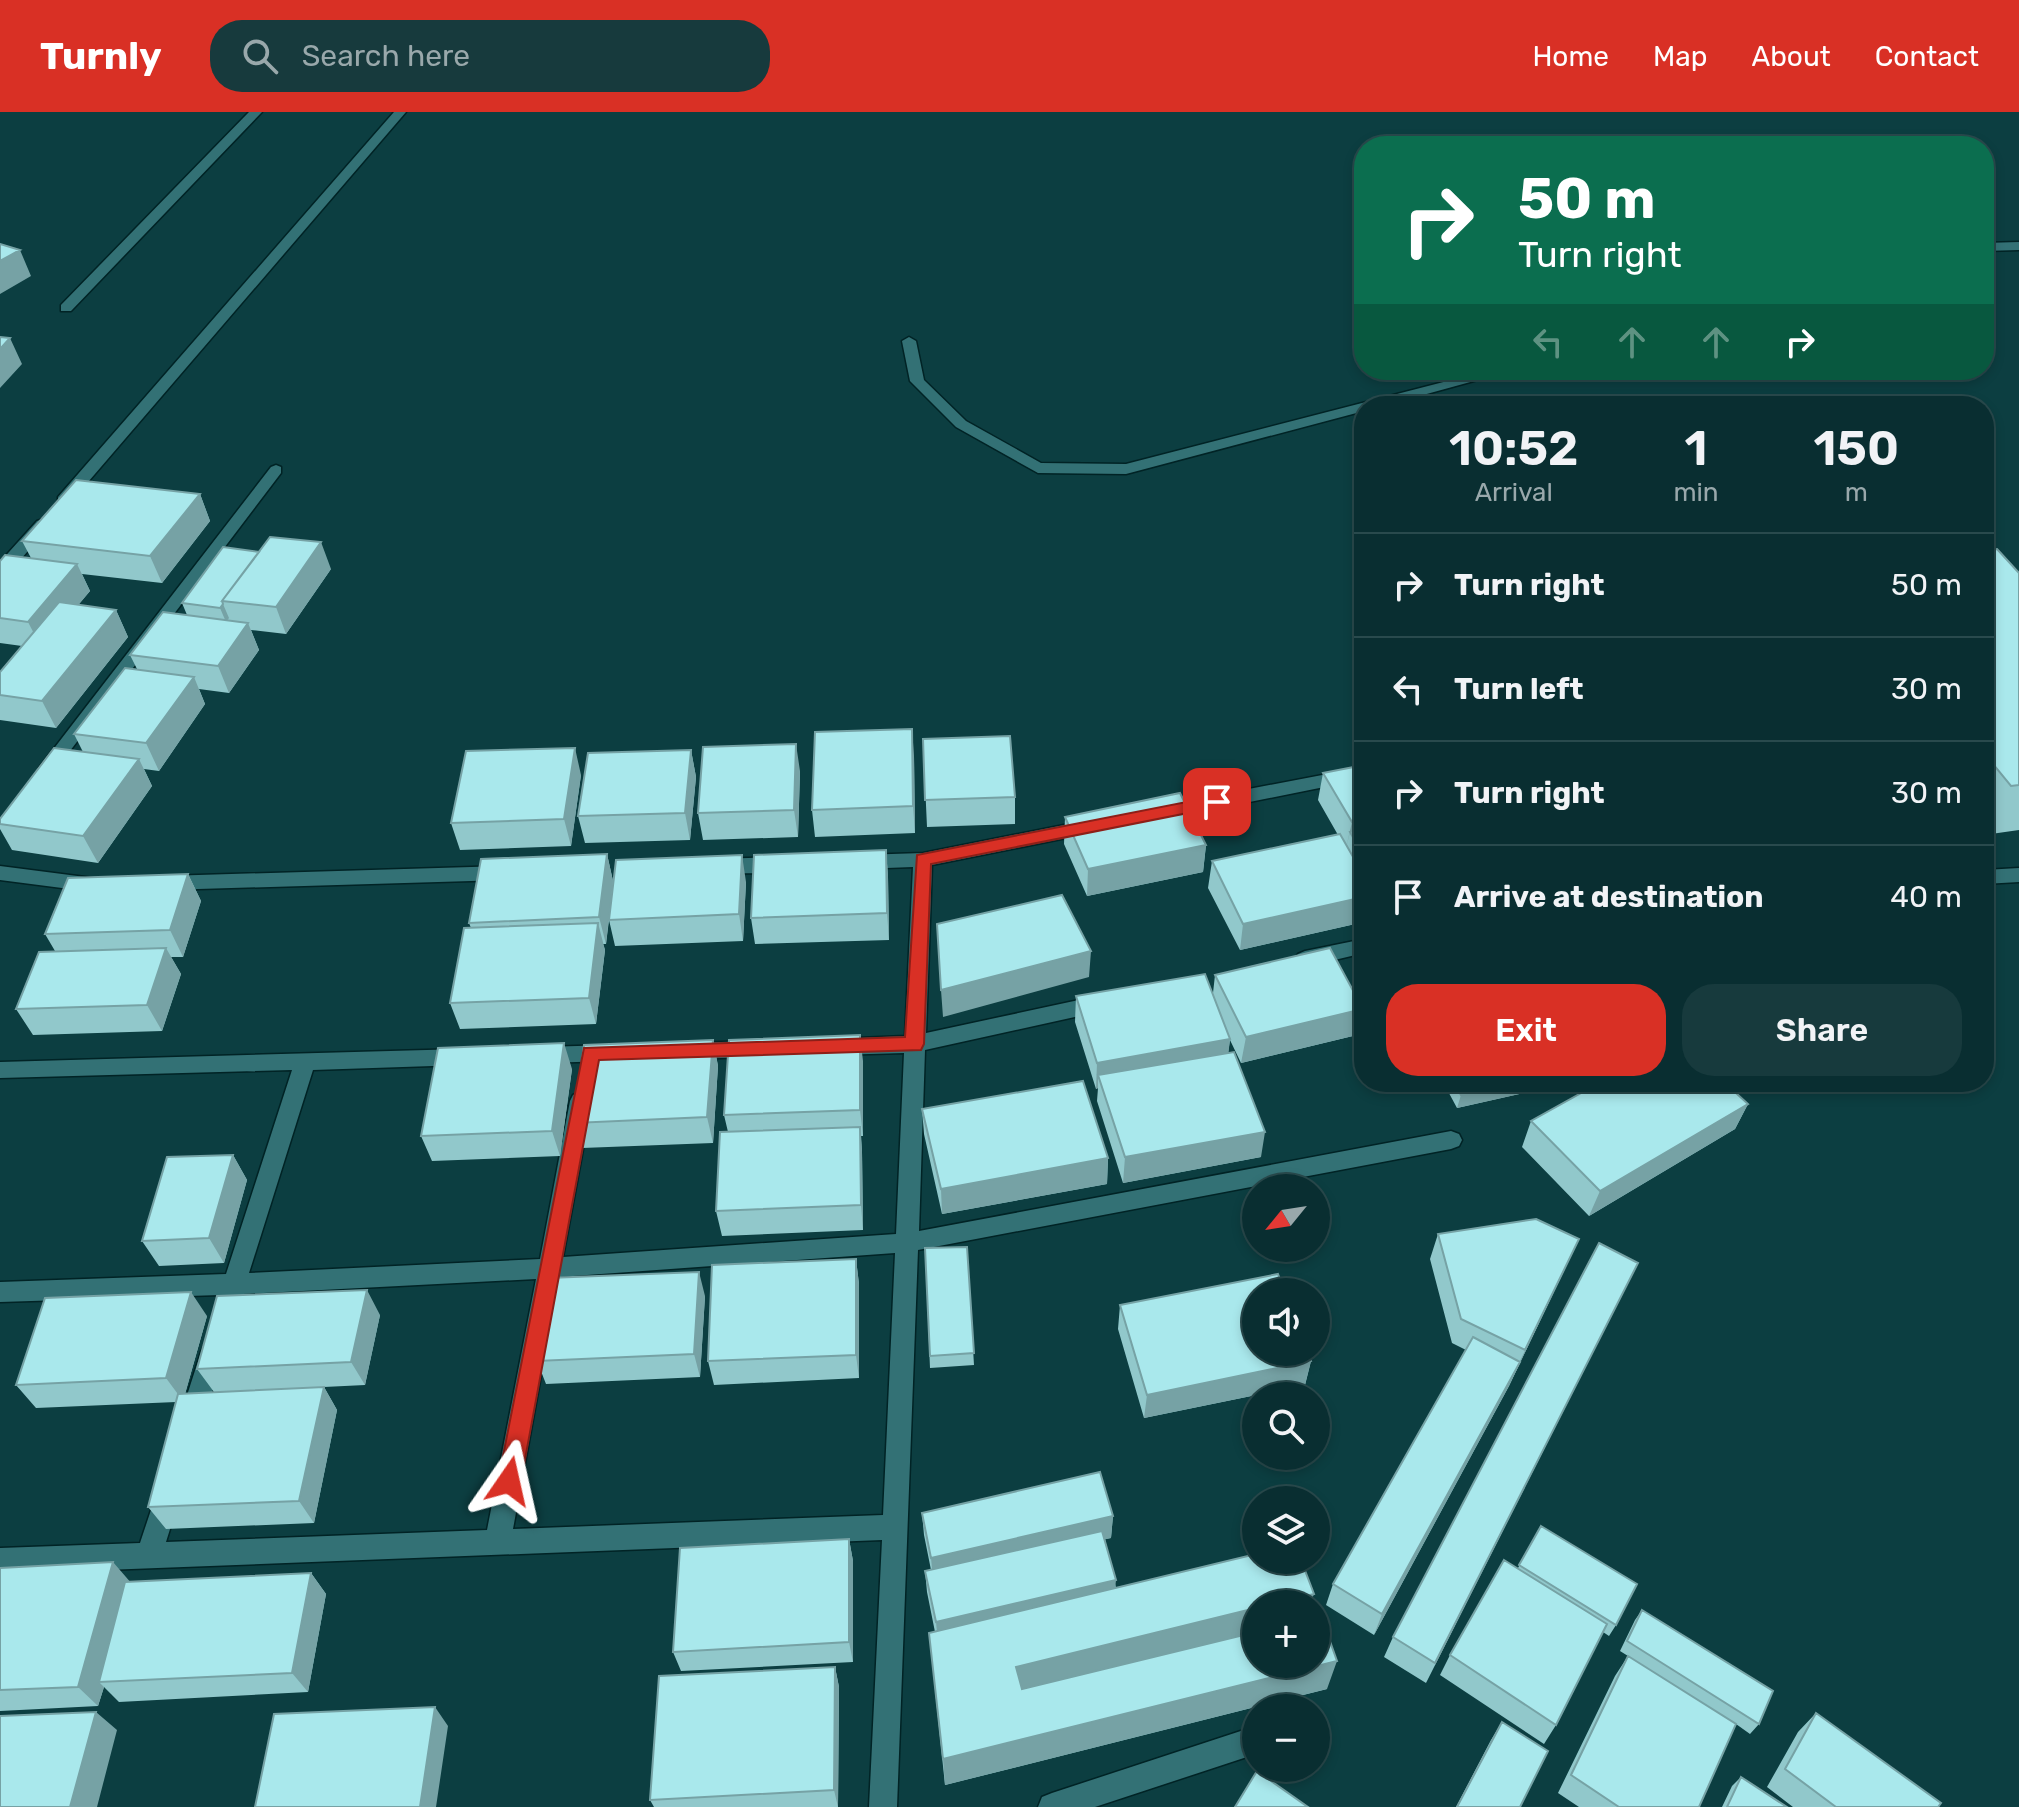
<!DOCTYPE html>
<html lang="en">
<head>
<meta charset="utf-8">
<style>
	:root { --surface:#092e31; --page:#173a3d; --text:#f1f3f6; --muted:#99a8ab; --line:#294a4d; --accent:#d93025 }
	body { margin:0; font-family:Rubik,sans-serif; background:var(--page); color:var(--text); height:100vh; display:flex; flex-direction:column; font-size:30px; white-space:nowrap }
	* { box-sizing:border-box; margin:0 }
	p { font-size:26px; color:var(--muted) }
	.icon { flex:none; width:44px; height:44px; fill:none; stroke:currentColor; stroke-width:2; stroke-linecap:round; stroke-linejoin:round }
	.map { position:relative; flex:1; overflow:hidden }
	.side { position:absolute; left:1354px; top:284px; width:640px; height:696px; display:flex; flex-direction:column; background:var(--surface); border-radius:32px; box-shadow:0 4px 12px #0003,0 0 0 2px var(--line) }
	.side>* { flex:none }
	.guide { position:absolute; left:1354px; top:24px; width:640px; height:244px; border-radius:32px; box-shadow:0 4px 12px #0003,0 0 0 2px var(--line); background:#0b6e4f; color:#fff; overflow:hidden }
	.needle { width:52px; rotate:240deg }
	.controls { position:absolute; left:1242px; top:1062px; display:grid; gap:16px }
	.controls a { display:grid; place-items:center; width:88px; height:88px; border-radius:50%; background:var(--surface); box-shadow:0 4px 12px #0003,0 0 0 2px var(--line); font-size:40px }
	.pin { position:absolute; display:grid; place-items:center; width:68px; height:68px; color:#fff; margin:-34px; border-radius:16px; box-shadow:0 4px 12px #0006 }
	.me { position:absolute; width:88px; margin:-44px; rotate:11deg; stroke-linejoin:round; filter:drop-shadow(0 0 6px #0008) }
	.turn { display:flex; align-items:center; gap:28px; height:168px; padding:0 32px; font-size:36px }
	.turn .icon { width:104px; height:104px; stroke-width:2.5 }
	.turn b { display:block; font-size:56px; line-height:68px }
	.lanes { display:flex; align-items:center; height:76px; padding:0 32px; background:#0003; justify-content:center; gap:40px; direction:ltr }
	.lanes .off { opacity:.35 }
	.eta { display:flex; justify-content:space-evenly; align-items:center; height:136px; text-align:center }
	.eta b { font-size:48px; font-weight:600; line-height:56px }
	.primary-button { display:flex; gap:16px; margin-top:auto; padding:16px 32px }
	.primary-button a { flex:1; height:92px; border-radius:32px; background:var(--accent); color:#fff; font-size:32px; font-weight:600; line-height:92px; text-align:center }
	.primary-button a+a { background:var(--page); color:var(--text) }
	ul { padding:0; list-style:none }
	li { display:flex; align-items:center; gap:24px; height:104px; padding:0 32px; border-top:2px solid var(--line) }
	li div { flex:1 }
	li b { display:block; font-size:30px }
	li em { font-style:normal }
	header { display:flex; align-items:center; gap:48px; box-sizing:border-box; height:112px; padding:0 40px; background:var(--accent); color:#fff }
	header strong { font-size:38px }
	nav { display:flex; gap:44px; margin-inline-start:auto; font-size:28px }
	.search { width:560px; height:72px; background:var(--page); display:flex; align-items:center; gap:20px; box-sizing:border-box; padding:0 28px; border-radius:32px; color:var(--muted); font-size:30px }
	.map>svg:first-child { display:block }
</style>
</head>
<body>
<header>
<strong>Turnly</strong>
<div class="search"><svg class="icon" aria-label="search" viewBox="0 0 24 24"><circle cx="10" cy="10" r="6"/><path d="M15 15l6 6"/></svg>Search here</div>
<nav><a>Home</a><a>Map</a><a>About</a><a>Contact</a></nav>
</header>
<div class="map">
<svg width="2019" height="1695" viewBox="0 0 2019 1695">
	<rect width="100%" height="100%" fill="#0c3e41"/>
	<g fill="none" stroke-linecap="round" stroke-linejoin="round">
		<defs>
			<path id="minor" d="M249,0H262L71,199H61V193Z
				M394,0H406L70,391H58V385Z
				M2019,130V138L1984,139V131Z
				M909,225L916,229L924,268L966,309L1041,351L1126,352L1490,258H1514L1383,294H1364V299L1126,362L1038,361L956,315L910,269L902,229Z
				M276,353L281,355V361L54,660H42L39,656L42,652L271,355Z
				M43,407L49,409V415L6,464L0,465V450L37,409Z
				M1364,655V667L1160,708L1151,701L1160,694Z
				M1089,708L1096,710L1098,715L1096,720L932,753L926,921L1102,883L1109,885L1112,891L1109,897L1102,899L925,938L919,1119L1451,1019L1459,1022L1462,1028L1459,1034L1451,1037L918,1138L897,1695H869L882,1428L0,1462V1436L140,1431L158,1377L167,1373L176,1377L180,1385L166,1430L487,1418L536,1167L243,1182L239,1190L231,1193L223,1190L220,1183L0,1190V1170L226,1162L292,958L0,966V950L463,937L470,939L473,945L470,951L463,953L313,958L249,1161L540,1147L570,989L573,983L581,980L589,983L592,989L563,1145L896,1122L904,941L835,943L828,941L825,935L828,929L835,927L905,924L913,755L860,757L850,750L860,743L923,741ZM895,1141L883,1403L513,1417L559,1165Z
				M780,745L790,752C781,763 715,765 706,754L716,747Z
				M0,754L93,766L103,773L93,780L0,768Z
				M505,754L515,761L505,768L165,778L155,771L165,764Z
				M2019,756V770L1984,772V758Z
				M1364,827V841L1305,855L1298,852L1295,847L1298,842L1305,839Z
				M755,929L762,931L765,937L762,943L755,945L687,947L680,945L677,939L680,933L687,931Z
				M611,933L618,935L621,941L618,947L611,949L543,951L536,949L533,943L536,937L543,935Z
				M213,1229L221,1232L225,1240L204,1305L201,1313L192,1316L183,1313L180,1305L201,1240L205,1232Z
				M1256,1614V1642L1095,1695H1038L1042,1685L1052,1681Z"/>
		</defs>
		<!-- minor casing -->
		<use href="#minor" stroke="#012325" stroke-width="3"/>
		<!-- minor -->
		<use href="#minor" fill="#337175" fill-rule="evenodd"/>
	</g>
	<!-- wall -->
	<path fill="#91c8cb" d="M200,382L210,409L162,471L82,462L90,479L78,493L116,498L128,525L56,616L0,608V560L22,534L0,531V449L31,446L22,429Z
		M1984,439L2019,461V718L1984,723Z
		M331,457L286,522L251,518L259,538L229,581L199,577L205,592L159,659L144,657L152,674L98,751L12,738L0,717V707L83,640L74,622L137,557L130,543L187,503L182,491Z
		M923,627L1015,685V712L927,715Z
		M691,638L696,665L690,728L585,731L578,704Z
		M914,644L915,721L815,725L812,698Z
		M1364,653V810L1240,838L1208,776L1212,749L1338,723L1318,688L1323,661Z
		M800,659L798,725L703,728L698,701Z
		M581,663L571,734L460,738L451,711Z
		M1065,705L1206,733L1203,760L1087,784L1064,732Z
		M886,738L888,765L889,828L755,832L751,806Z
		M607,742L613,769L746,770L743,829L615,834L609,808L606,832H603L605,838L596,912L460,917L450,891L471,816L469,811Z
		M188,762L201,789L183,845H171L181,862L162,919L33,923L16,897L55,839L45,822Z
		M1215,863L1363,897L1357,923L1241,951L1230,928L1228,941L1261,1045L1123,1071L1097,989L1098,976L1096,977L1075,910L1076,884L1213,881Z
		M713,928L718,954L713,1031L582,1036L574,1011Z
		M863,949V1024H861L862,1040L863,1118L722,1124L716,1099L728,1020L724,1003Z
		M572,957L560,1044L432,1049L421,1024Z
		M1443,970H1544L1542,977L1457,996Z
		M1748,992L1735,1017L1589,1104L1522,1035L1531,1009Z
		M922,997L1108,1046L1107,1072L942,1102L924,1022Z
		M233,1043L247,1068L224,1151L159,1154L142,1129Z
		M1438,1122L1579,1127L1509,1274L1374,1523L1326,1493L1333,1472L1466,1238L1452,1231L1430,1147Z
		M967,1135L974,1253L930,1256L925,1136Z
		M856,1147L859,1172V1266L714,1273L708,1249Z
		M1638,1151L1426,1571L1384,1545L1393,1525Z
		M705,1184L700,1265L546,1272L537,1249Z
		M1120,1193L1311,1249L1305,1273L1144,1306L1118,1217Z
		M380,1203L365,1273L324,1275L337,1298L314,1411L166,1417L148,1395L176,1290L36,1296L16,1273L207,1204L185,1282L214,1280L197,1257Z
		M922,1401L1113,1404L1111,1426L1105,1427L1116,1476L1256,1492L1327,1577L945,1673L929,1521L935,1520L927,1480L925,1459L931,1458L924,1423Z
		M1541,1414L1616,1513L1609,1524L1603,1520L1556,1613L1544,1632L1440,1563L1450,1543L1518,1456Z
		M849,1427L853,1449V1550L681,1559L673,1540Z
		M0,1456L130,1470L311,1461L326,1482L308,1580L119,1590L104,1575L98,1594L0,1599Z
		M1642,1498L1759,1612L1750,1622L1736,1612L1699,1695H1579L1558,1681L1615,1564L1628,1544L1620,1539L1635,1508Z
		M835,1555L839,1575L838,1695H654L650,1688Z
		M1816,1601L1938,1695H1793L1767,1675L1798,1620Z
		M1502,1610L1520,1695H1456L1491,1628Z
		M1741,1665L1787,1695H1722L1732,1674Z"/>
	<!-- shaded-wall -->
	<path fill="#76a2a5" d="M20,138L31,164L0,182V149Z
		M10,226L22,252L0,276V237Z
		M200,382L210,409L162,471L150,444Z
		M321,430L331,457L286,522L276,495Z
		M77,452L90,479L42,537L28,510Z
		M223,492L229,506L226,510L220,496Z
		M116,498L128,525L56,616L42,589Z
		M248,511L259,538L229,581L218,554Z
		M194,565L205,592L159,659L146,631Z
		M912,617L914,644L915,721L913,694Z
		M796,632L800,659L798,725L794,698Z
		M575,636L581,663L571,734L564,707Z
		M691,638L696,665L690,728L685,701Z
		M139,647L152,674L98,751L83,724Z
		M1364,707V733L1350,720L1346,736L1352,710Z
		M1206,733L1203,760L1087,784L1088,757Z
		M886,738L888,765L889,828L887,801Z
		M607,742L613,769L606,832L599,805Z
		M742,743L746,770L743,829L739,802Z
		M188,762L201,789L183,845L170,818Z
		M1364,785V810L1240,838L1243,812Z
		M598,811L605,838L596,912L589,886Z
		M166,836L181,862L162,919L147,893Z
		M1091,839L1089,865L943,905L941,878Z
		M1363,897L1357,923L1241,951L1246,925Z
		M860,923L863,949V1024L860,998Z
		M1230,927L1227,954L1098,963V976L1096,977L1097,951Z
		M713,928L718,954L713,1031L707,1005Z
		M564,931L572,957L560,1044L552,1019Z
		M1518,970H1544L1542,977L1457,996L1461,983Z
		M1748,992L1735,1017L1589,1104L1600,1079Z
		M860,1015L862,1040L863,1118L861,1093Z
		M1265,1020L1261,1045L1123,1071L1125,1045Z
		M233,1043L247,1068L224,1151L209,1126Z
		M1108,1046L1107,1072L942,1102L941,1077Z
		M1579,1127L1509,1274L1374,1523L1382,1502L1519,1251Z
		M856,1147L859,1172V1266L856,1243Z
		M699,1160L705,1184L700,1265L694,1242Z
		M367,1178L380,1203L365,1273L351,1250Z
		M191,1180L207,1204L183,1289L166,1266Z
		M1311,1249L1305,1273L1144,1306L1147,1283Z
		M324,1275L337,1298L314,1411L299,1389Z
		M1113,1404L1111,1426L933,1467L931,1446Z
		M849,1427L853,1449V1550L849,1530Z
		M113,1450L132,1472L99,1570L104,1575L98,1594L78,1575Z
		M311,1461L326,1482L308,1580L292,1561Z
		M1116,1468L1114,1488L938,1530L936,1510Z
		M1314,1482L1310,1492H1274Z
		M1256,1496V1524L1015,1583L1016,1555Z
		M1337,1549L1327,1577L945,1673L943,1647Z
		M835,1555L839,1575L838,1695L834,1678Z
		M435,1595L448,1614L436,1695H420Z
		M96,1600L117,1618L97,1695H70Z"/>
	<!-- building -->
	<path fill="#a9e8ec" stroke="#76a2a5" stroke-width="2" d="M0,132L20,138L0,149Z
		M0,225L10,226L0,237Z
		M76,368L200,382L150,444L22,429Z
		M270,425L321,430L276,495L222,489Z
		M223,435L259,440L222,489L223,492L220,496L182,491Z
		M1997,437L2019,461V673L2011,674L1984,641V439Z
		M5,443L77,452L28,510L0,506V449Z
		M59,490L116,498L42,589L0,583V560Z
		M163,500L248,511L218,554L130,543Z
		M125,556L194,565L146,631L74,622Z
		M912,617L913,694L812,698L815,620Z
		M1010,624L1015,685L925,688L923,627Z
		M796,632L794,698L698,701L703,635Z
		M54,636L139,647L83,724L0,712V707Z
		M575,636L564,707L451,711L466,639Z
		M691,638L685,701L578,704L588,641Z
		M1364,653V707L1352,710L1323,661Z
		M1180,681L1206,733L1088,757L1065,705Z
		M1364,717V745L1350,720Z
		M1340,722L1364,764V785L1243,812L1212,749Z
		M886,738L887,801L751,806L754,743Z
		M607,742L599,805L469,811L481,747Z
		M742,743L739,802L609,808L616,748Z
		M188,762L170,818L45,822L68,766Z
		M1062,783L1091,839L941,878L937,812Z
		M598,811L589,886L450,891L464,816Z
		M166,836L147,893L16,897L39,840Z
		M1330,836L1363,897L1246,925L1215,863Z
		M1205,862L1230,927L1097,951L1076,884Z
		M860,923V998L724,1003L729,928Z
		M713,928L707,1005L574,1011L584,933Z
		M564,931L552,1019L421,1024L438,936Z
		M1234,940L1265,1020L1125,1045L1098,963Z
		M1083,969L1108,1046L941,1077L922,997Z
		M1454,970H1518L1461,983Z
		M1601,970H1724L1748,992L1600,1079L1531,1009Z
		M860,1015L861,1093L716,1099L720,1020Z
		M233,1043L209,1126L142,1129L167,1045Z
		M1536,1107L1579,1127L1525,1238L1461,1207L1438,1122Z
		M1599,1131L1638,1151L1435,1551L1393,1525Z
		M967,1135L974,1241L930,1244L925,1136Z
		M856,1147V1243L708,1249L712,1153Z
		M699,1160L694,1242L537,1249L548,1166Z
		M1278,1162L1285,1180H1256V1240H1308L1311,1249L1147,1283L1120,1193Z
		M367,1178L351,1250L197,1257L217,1184Z
		M191,1180L166,1266L16,1273L45,1186Z
		M1473,1225L1520,1250L1382,1502L1333,1472Z
		M324,1275L299,1389L148,1395L178,1282Z
		M1100,1360L1113,1404L931,1446L922,1401Z
		M1541,1414L1637,1472L1616,1513L1519,1453Z
		M1102,1419L1116,1468L936,1510L925,1459Z
		M849,1427V1530L673,1540L680,1436Z
		M1256,1442V1448H1301L1314,1482L1274,1492H1256V1496L1016,1555L1022,1577L1256,1520V1552H1316V1505L1321,1504L1337,1549L943,1647L929,1521Z
		M1504,1448L1607,1512L1556,1613L1450,1543Z
		M113,1450L78,1575L0,1578V1456Z
		M311,1461L292,1561L99,1570L125,1470Z
		M1642,1498L1773,1579L1759,1612L1627,1529Z
		M1628,1544L1736,1612L1699,1695H1619L1571,1663Z
		M835,1555L834,1678L650,1688L659,1564Z
		M435,1595L420,1695H255L274,1602Z
		M96,1600L70,1695H0V1604Z
		M1816,1601L1941,1691L1938,1695H1836L1785,1657Z
		M1502,1610L1548,1639L1520,1695H1457Z
		M1257,1659L1308,1695H1235Z
		M1741,1665L1787,1695H1727Z"/>
	<!-- route -->
	<path fill="#d93025" stroke="#8d1f18" stroke-width="2" d="M1217,684L1225,690L1223,694L931,752L924,932L921,938L599,948L521,1369L517,1376L509,1379L501,1376L498,1369L584,936L905,925L917,743Z"/>
</svg>
<div class="controls">
<a><svg class="needle" viewBox="-14 -14 28 28"><path d="M0-13l5 13h-10z" fill="#e53935"/><path d="M0 13l5-13h-10z" fill="#99a8ab"/></svg></a>
<a><svg class="icon" aria-label="sound" viewBox="0 0 24 24"><path d="M4 9h4l5-4v14l-5-4H4zM17 9q2 3 0 6"/></svg></a>
<a><svg class="icon" aria-label="search" viewBox="0 0 24 24"><circle cx="10" cy="10" r="6"/><path d="M15 15l6 6"/></svg></a>
<a><svg class="icon" aria-label="layers" viewBox="0 0 24 24"><path d="M12 4l9 5-9 5-9-5zM3 14l9 5 9-5"/></svg></a>
<a>+</a>
<a>−</a>
</div>
<div class="pin" style="left:1217px;top:690px;background:#d93025"><svg class="icon" aria-label="arrive" viewBox="0 0 24 24"><path d="M6 21V4h12l-3 4 3 4H6"/></svg></div>
<svg class="me" style="left:509px;top:1369px" viewBox="-20 -20 40 40"><path d="M0-17L14 15 0 8-14 15z" fill="#d93025" stroke="#fff" stroke-width="4"/></svg>
<div class="guide">
<div class="turn"><svg class="icon" aria-label="right" viewBox="0 0 24 24"><path d="M7 20v-9h11M14 6l5 5-5 5"/></svg><div><b>50 m</b>Turn right</div></div>
<div class="lanes"><svg class="icon off" aria-label="left" viewBox="0 0 24 24"><path d="M17 20v-9H6M10 6l-5 5 5 5"/></svg><svg class="icon off" aria-label="ahead" viewBox="0 0 24 24"><path d="M12 20V5M6 11l6-6 6 6"/></svg><svg class="icon off" aria-label="ahead" viewBox="0 0 24 24"><path d="M12 20V5M6 11l6-6 6 6"/></svg><svg class="icon" aria-label="right" viewBox="0 0 24 24"><path d="M7 20v-9h11M14 6l5 5-5 5"/></svg></div>
</div>
<section class="side">
<div class="eta">
<div><b>10:52</b><p>Arrival</p></div>
<div><b>1</b><p>min</p></div>
<div><b>150</b><p>m</p></div>
</div>
<ul>
<li><svg class="icon" aria-label="right" viewBox="0 0 24 24"><path d="M7 20v-9h11M14 6l5 5-5 5"/></svg><div><b>Turn right</b></div><em>50 m</em></li>
<li><svg class="icon" aria-label="left" viewBox="0 0 24 24"><path d="M17 20v-9H6M10 6l-5 5 5 5"/></svg><div><b>Turn left</b></div><em>30 m</em></li>
<li><svg class="icon" aria-label="right" viewBox="0 0 24 24"><path d="M7 20v-9h11M14 6l5 5-5 5"/></svg><div><b>Turn right</b></div><em>30 m</em></li>
<li><svg class="icon" aria-label="arrive" viewBox="0 0 24 24"><path d="M6 21V4h12l-3 4 3 4H6"/></svg><div><b>Arrive at destination</b></div><em>40 m</em></li>
</ul>
<div class="primary-button"><a>Exit</a><a>Share</a></div>
</section>
</div>
</body>
</html>
